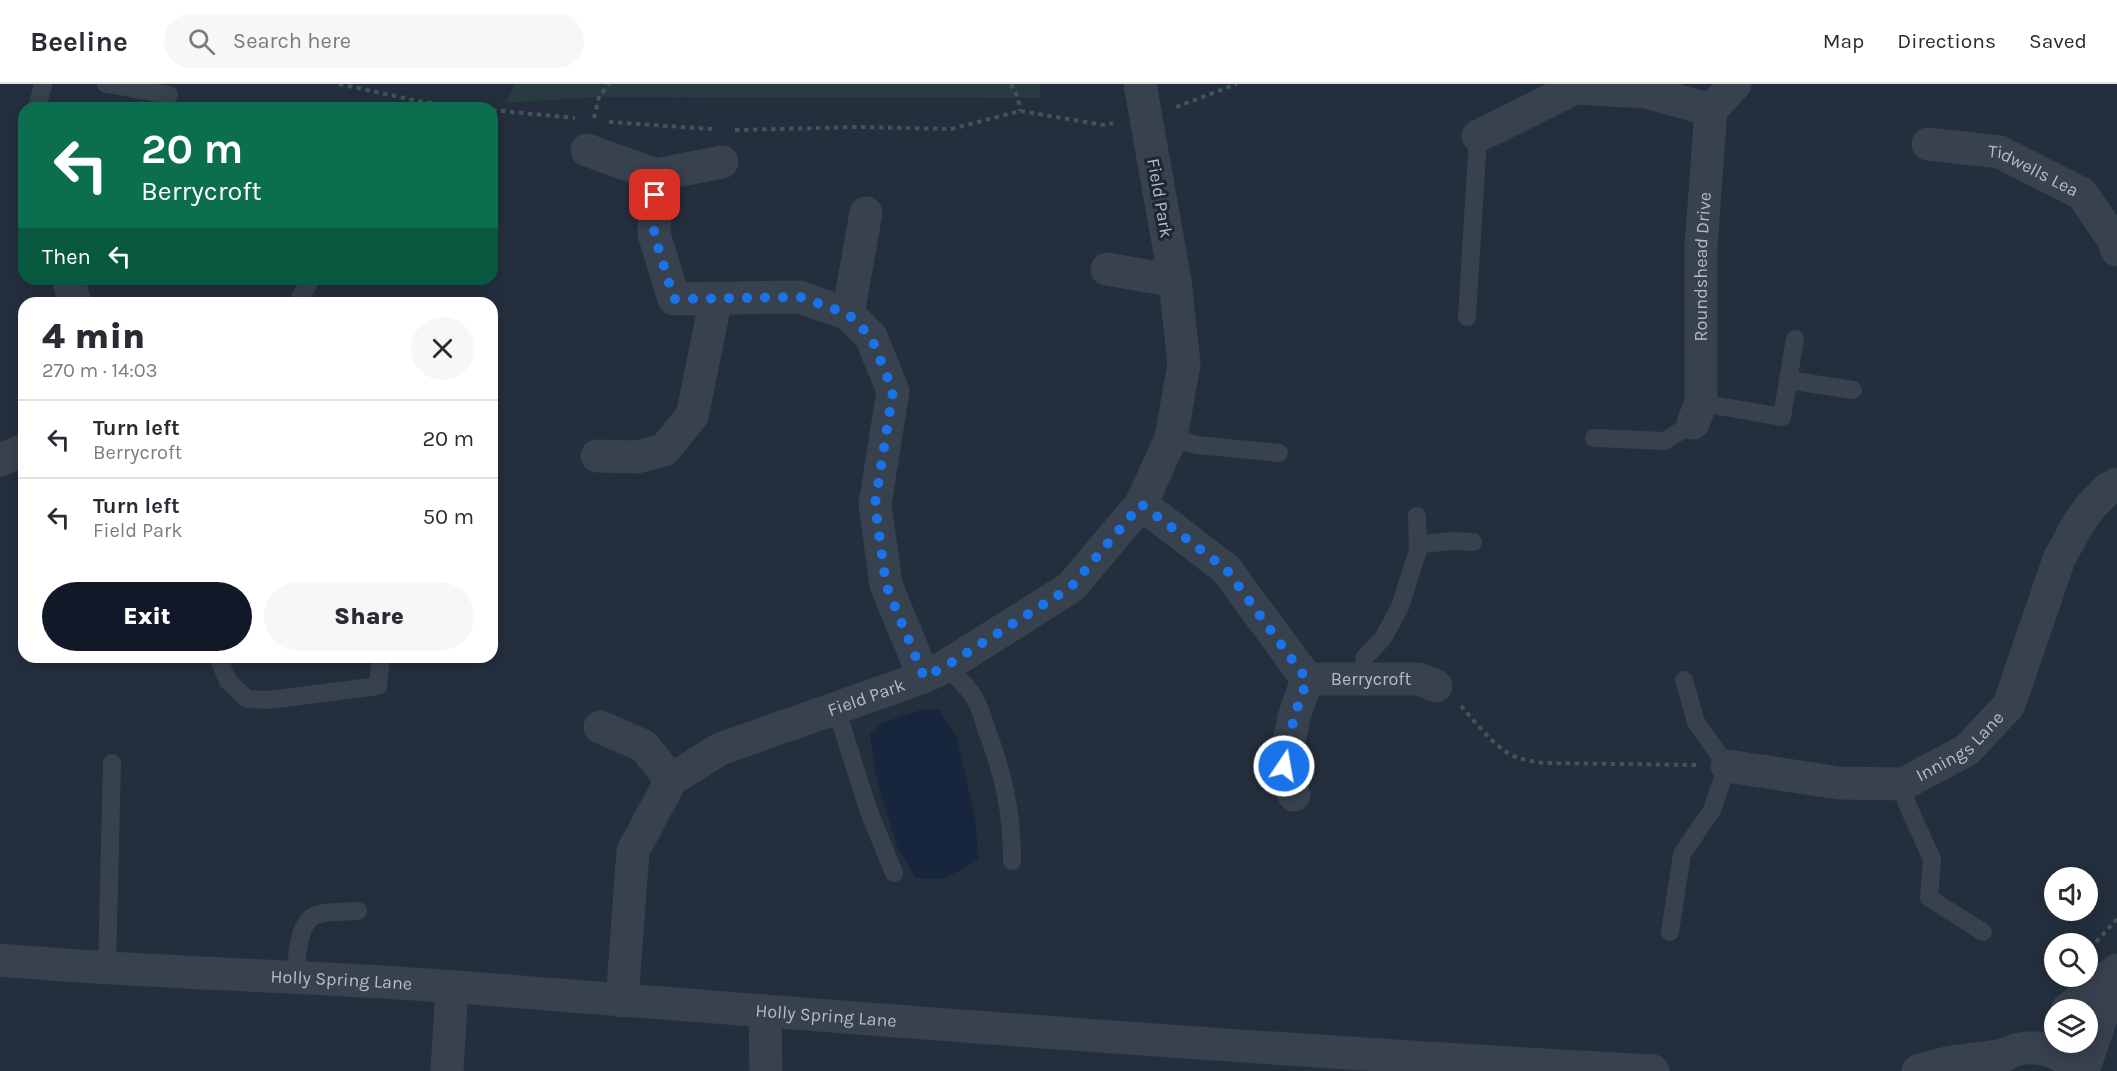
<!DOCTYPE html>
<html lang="en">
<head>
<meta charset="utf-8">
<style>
	:root { --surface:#fff; --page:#f7f7f7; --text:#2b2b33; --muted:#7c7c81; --line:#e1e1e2; --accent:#111827 }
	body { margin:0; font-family:Karla,sans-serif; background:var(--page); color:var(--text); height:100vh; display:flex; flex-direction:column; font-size:22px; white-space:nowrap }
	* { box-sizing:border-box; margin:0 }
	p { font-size:20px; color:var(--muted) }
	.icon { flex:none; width:33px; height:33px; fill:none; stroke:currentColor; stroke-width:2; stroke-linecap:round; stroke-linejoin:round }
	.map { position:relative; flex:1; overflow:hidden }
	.drawer { position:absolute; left:18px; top:213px; width:480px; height:366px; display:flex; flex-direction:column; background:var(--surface); border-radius:18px; box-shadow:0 3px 15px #0003 }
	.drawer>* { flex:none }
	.hud { position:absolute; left:18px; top:18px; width:480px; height:183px; border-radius:18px; box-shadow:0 3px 15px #0003; background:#0b6e4f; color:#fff; overflow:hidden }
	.tools { position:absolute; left:2044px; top:783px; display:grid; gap:12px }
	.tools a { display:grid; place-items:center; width:54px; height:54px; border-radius:50%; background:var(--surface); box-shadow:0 3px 15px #0003; font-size:30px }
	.pin { position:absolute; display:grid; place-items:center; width:51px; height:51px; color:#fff; margin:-26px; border-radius:12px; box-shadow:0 3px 9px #0006 }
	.me { position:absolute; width:66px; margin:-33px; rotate:12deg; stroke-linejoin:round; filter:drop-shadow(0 0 4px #0008) }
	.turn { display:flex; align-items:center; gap:21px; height:126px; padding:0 24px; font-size:27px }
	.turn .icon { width:78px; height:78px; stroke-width:2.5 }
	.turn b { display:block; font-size:42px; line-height:51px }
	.then { display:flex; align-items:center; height:57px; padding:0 24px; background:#0003; gap:12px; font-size:22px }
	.round { display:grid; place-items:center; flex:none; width:63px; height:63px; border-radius:32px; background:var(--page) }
	.head { display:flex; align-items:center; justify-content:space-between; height:102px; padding:0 24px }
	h1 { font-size:36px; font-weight:800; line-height:45px }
	.cta { display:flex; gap:12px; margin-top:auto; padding:12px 24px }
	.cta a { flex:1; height:69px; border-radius:36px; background:var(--accent); color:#fff; font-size:24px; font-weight:800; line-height:69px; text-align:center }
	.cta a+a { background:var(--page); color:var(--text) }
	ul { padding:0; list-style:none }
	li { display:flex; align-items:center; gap:18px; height:78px; padding:0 24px; border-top:2px solid var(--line) }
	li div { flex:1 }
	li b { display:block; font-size:22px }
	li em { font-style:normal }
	header { display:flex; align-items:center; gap:36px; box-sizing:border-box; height:84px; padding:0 30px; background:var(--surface); border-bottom:2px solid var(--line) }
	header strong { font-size:28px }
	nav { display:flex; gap:33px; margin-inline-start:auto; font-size:21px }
	.search { width:420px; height:54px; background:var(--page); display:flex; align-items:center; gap:15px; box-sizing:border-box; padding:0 21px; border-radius:33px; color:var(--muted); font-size:22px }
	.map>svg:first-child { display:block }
</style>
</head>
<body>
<header>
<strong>Beeline</strong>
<div class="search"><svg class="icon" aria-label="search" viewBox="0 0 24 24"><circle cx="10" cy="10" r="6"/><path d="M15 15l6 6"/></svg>Search here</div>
<nav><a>Map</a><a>Directions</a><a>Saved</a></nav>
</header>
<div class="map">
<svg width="2117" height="987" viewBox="0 0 2117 987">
	<rect width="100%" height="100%" fill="#242f3e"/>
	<!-- green -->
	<path fill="#263c3f" d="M515,0H1040V14L599,13L506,19Z"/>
	<!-- water -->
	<path fill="#17263c" d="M923,625L940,626L957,654L976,739L978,776L944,795L915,794L897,762L887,730L875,689L870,650L882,639Z"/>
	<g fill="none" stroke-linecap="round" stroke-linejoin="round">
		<!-- path -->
		<path stroke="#3f5557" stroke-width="4" stroke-dasharray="4.5 4.5" stroke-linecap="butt" d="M339,0L423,18L476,24
			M1011,0L1018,14L1020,27
			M1176,23L1237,0
			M492,26L575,34
			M594,34L599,13L609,0
			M609,38L712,45
			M735,46L860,43L951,45L1020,27L1104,41L1113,39
			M1461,622C1475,638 1489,656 1506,668C1517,675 1530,677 1543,679L1697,681
			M2096,858L2117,835"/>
		<!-- service -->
		<path stroke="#38414e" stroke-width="18" d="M106,0L169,11
			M37,24L43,0
			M297,219L311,195
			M1467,233L1478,52
			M1788,296L1853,306
			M1701,319L1782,333L1795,255
			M1171,354L1197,361L1279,369
			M1594,354L1665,357L1693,339
			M1417,432L1418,466
			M218,573L228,597L247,615L269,616L378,602L381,573
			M946,582C957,593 969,603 976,617C981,626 984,637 987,647C1004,691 1012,730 1012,777
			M1361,595L1365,573L1383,554L1400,523L1418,466L1423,460L1451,457L1473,458
			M836,624L869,728L894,789
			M1903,700L1907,720L1932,775L1929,814L1983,848
			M1670,848L1682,770L1712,726L1727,682L1696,638L1684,596
			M107,884L112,679
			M295,895C297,878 297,837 316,831C328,827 345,828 358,827"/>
		<!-- minor -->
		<g stroke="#38414e" stroke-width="33">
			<path d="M1478,52L1575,4L1647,8L1711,26"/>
			<path id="s1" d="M1928,60L2000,68L2082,110L2113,155L2117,166"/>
			<path d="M587,66L656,91L654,150L674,215L800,213L848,230L871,253L893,307L875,420L886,501L924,593"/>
			<path d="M656,91L722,78"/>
			<path d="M1107,185L1175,197"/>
			<path d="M68,195L75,219"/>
			<path d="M848,230L866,129"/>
			<path id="s2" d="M1693,339L1701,319V162L1711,26L1735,0"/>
			<path d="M597,372L637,373L664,366L692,332L716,215"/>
			<path d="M0,376L24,366"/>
			<path d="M1141,420L1226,485L1307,595"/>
			<path id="s3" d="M1307,595H1419L1436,602"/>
			<path d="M600,643L644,662L671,696"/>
			<path id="s4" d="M1727,682L1839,699L1903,700L1967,666L2009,621L2059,475L2078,440L2091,422L2109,404L2117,400"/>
			<path d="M1294,711L1284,683L1294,633L1307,595"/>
			<path id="s5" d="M622,917L633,767L671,696L720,665L924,593L946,582L1071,503L1141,420L1171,354L1184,280L1175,197L1140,0"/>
			<path d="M765,927L766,987"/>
			<path d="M447,987L452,903"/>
		</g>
		<!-- tertiary -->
		<g stroke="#38414e" stroke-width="33">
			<path id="s6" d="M0,876C152,890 305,891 457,903C855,934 1254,966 1653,987"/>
			<path d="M2067,926L2117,886"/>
			<path d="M1918,987L1951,978L2004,971"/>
			<path d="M1988,987C2010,953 2057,959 2080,987"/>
			<path d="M2083,987L2117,888"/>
		</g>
	</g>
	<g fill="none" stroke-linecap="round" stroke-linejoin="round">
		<!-- route -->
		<path stroke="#1a73e8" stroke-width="10" stroke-dasharray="0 18" d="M655,111L654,150L674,215L800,213L848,230L871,253L893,307L875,420L886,501L924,593L946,582L1071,503L1141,420L1226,485L1307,596L1294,633L1284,682"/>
	</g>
	<g text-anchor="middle" stroke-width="6" stroke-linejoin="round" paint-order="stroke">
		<!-- street labels -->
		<g font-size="18" fill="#b4bcc9" stroke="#1d2633">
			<text dy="6" stroke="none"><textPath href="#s1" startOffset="110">Tidwells Lea</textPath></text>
			<text transform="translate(1160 114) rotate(80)" y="6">Field Park</text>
			<text dy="6" stroke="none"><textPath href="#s2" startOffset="158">Roundshead Drive</textPath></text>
			<text dy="6" stroke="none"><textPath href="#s3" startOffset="64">Berrycroft</textPath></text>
			<text dy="6" stroke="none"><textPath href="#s5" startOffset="444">Field Park</textPath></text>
			<text dy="6" stroke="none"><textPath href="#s4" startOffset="246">Innings Lane</textPath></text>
			<text dy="6" stroke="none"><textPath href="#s6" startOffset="342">Holly Spring Lane</textPath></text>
			<text dy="6" stroke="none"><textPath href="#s6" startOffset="828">Holly Spring Lane</textPath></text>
		</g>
	</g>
</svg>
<div class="tools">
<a><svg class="icon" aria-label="sound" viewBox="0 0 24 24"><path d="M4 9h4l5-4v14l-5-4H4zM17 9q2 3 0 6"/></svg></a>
<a><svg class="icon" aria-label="search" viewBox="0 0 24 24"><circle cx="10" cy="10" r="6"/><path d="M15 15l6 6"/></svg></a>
<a><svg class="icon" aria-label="layers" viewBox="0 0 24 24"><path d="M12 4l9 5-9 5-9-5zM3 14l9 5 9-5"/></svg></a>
</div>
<div class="pin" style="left:655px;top:111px;background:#d93025"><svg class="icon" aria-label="arrive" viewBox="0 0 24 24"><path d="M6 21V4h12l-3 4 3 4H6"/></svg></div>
<svg class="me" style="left:1284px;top:682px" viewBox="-20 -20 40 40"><circle r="17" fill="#1a73e8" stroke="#fff" stroke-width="3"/><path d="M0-11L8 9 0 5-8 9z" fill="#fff"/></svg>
<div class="hud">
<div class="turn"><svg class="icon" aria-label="left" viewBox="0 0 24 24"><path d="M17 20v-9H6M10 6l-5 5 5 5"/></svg><div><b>20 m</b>Berrycroft</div></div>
<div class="then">Then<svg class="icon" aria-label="left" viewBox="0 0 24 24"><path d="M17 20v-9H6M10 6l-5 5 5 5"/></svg></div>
</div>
<section class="drawer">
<div class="head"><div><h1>4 min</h1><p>270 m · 14:03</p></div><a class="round"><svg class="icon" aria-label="close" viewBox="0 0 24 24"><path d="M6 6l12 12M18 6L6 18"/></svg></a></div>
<ul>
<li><svg class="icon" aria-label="left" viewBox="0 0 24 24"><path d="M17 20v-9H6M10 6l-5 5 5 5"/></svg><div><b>Turn left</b><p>Berrycroft</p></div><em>20 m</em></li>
<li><svg class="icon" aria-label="left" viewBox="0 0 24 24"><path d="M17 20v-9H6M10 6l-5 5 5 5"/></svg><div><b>Turn left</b><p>Field Park</p></div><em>50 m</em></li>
</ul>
<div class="cta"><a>Exit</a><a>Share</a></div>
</section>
</div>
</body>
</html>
